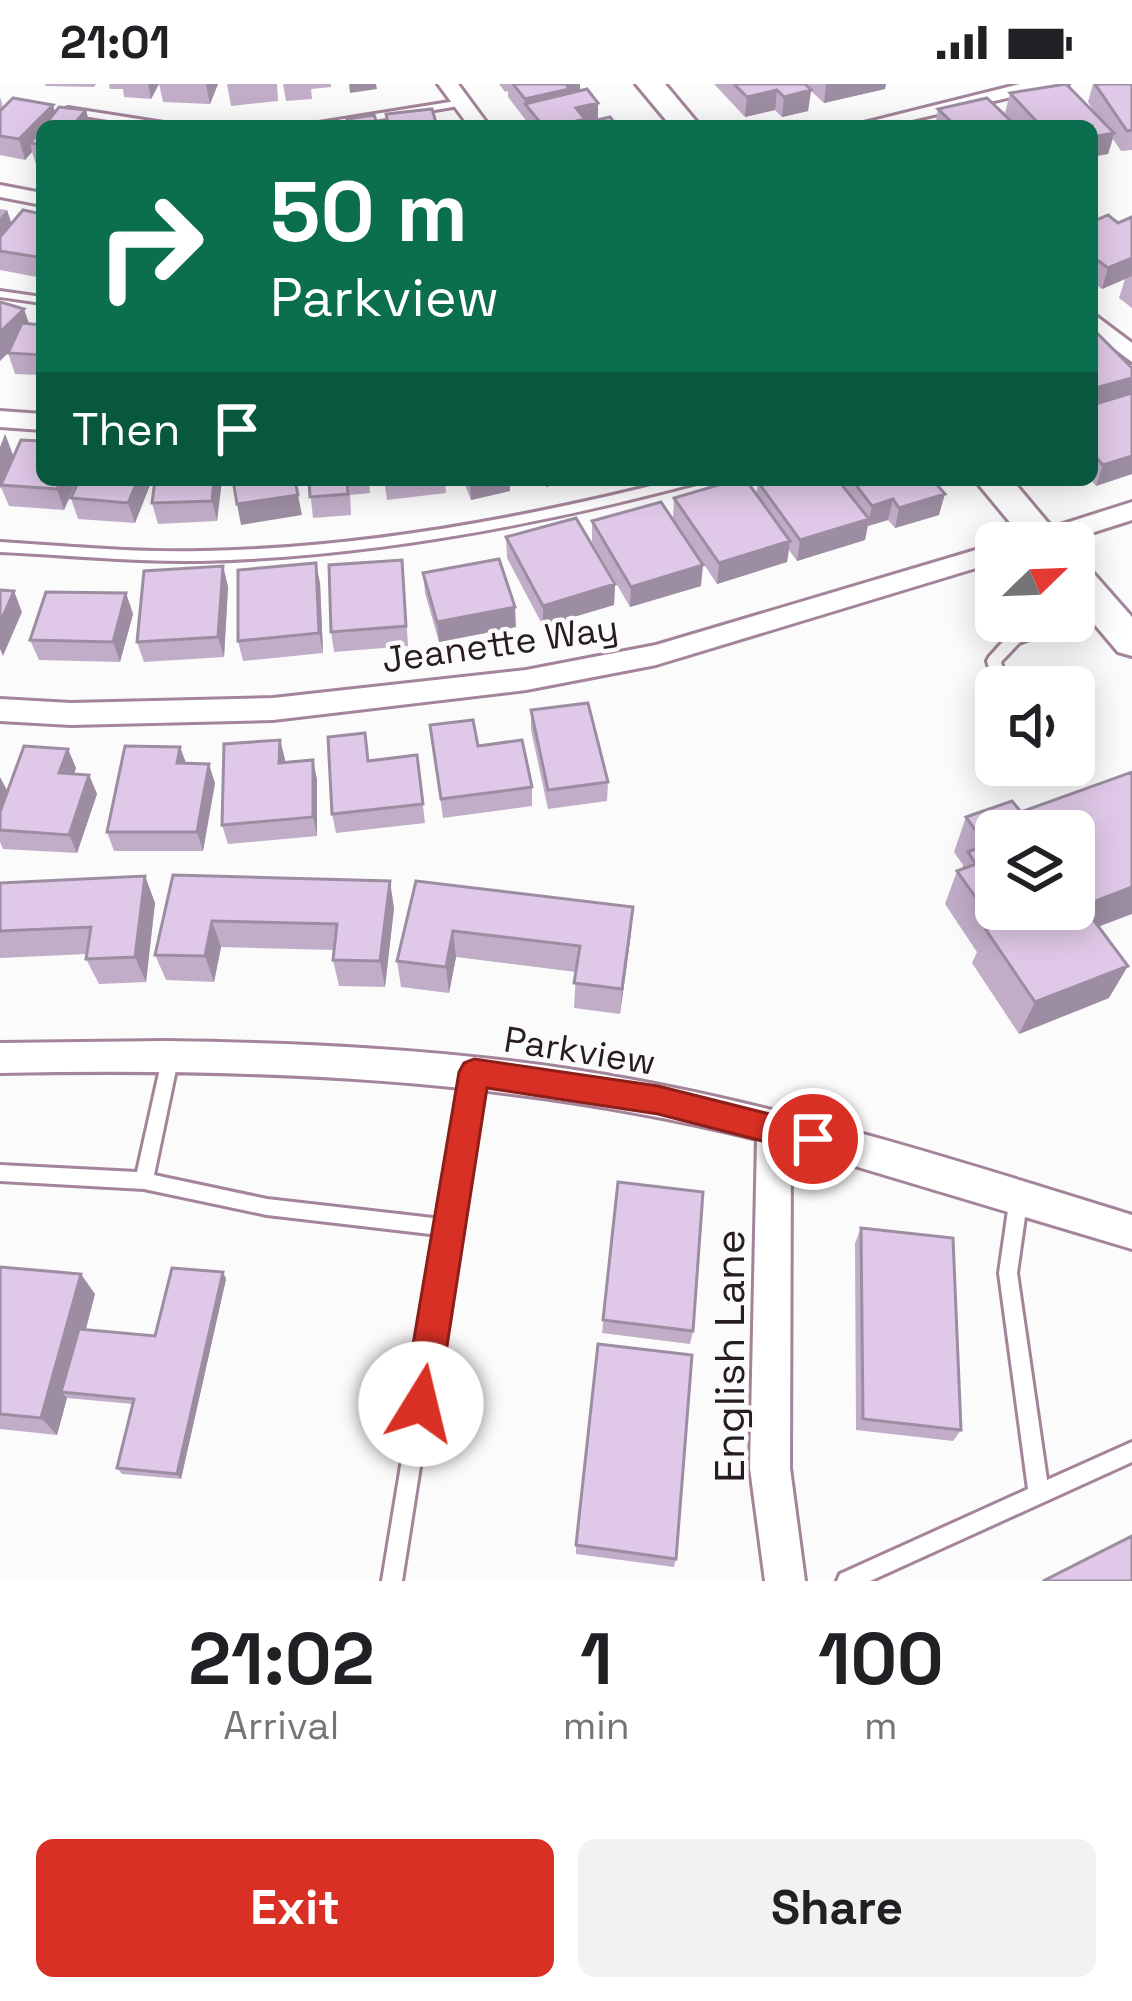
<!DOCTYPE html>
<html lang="en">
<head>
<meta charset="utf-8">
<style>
	:root { --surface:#fff; --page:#f2f2f2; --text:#202124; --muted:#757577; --accent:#d93025 }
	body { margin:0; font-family:"Space Grotesk",sans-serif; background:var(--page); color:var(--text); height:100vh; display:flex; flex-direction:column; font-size:45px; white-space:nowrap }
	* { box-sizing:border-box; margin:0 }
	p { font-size:39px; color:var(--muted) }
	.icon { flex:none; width:66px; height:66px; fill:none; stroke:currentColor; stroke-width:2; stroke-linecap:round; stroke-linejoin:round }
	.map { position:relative; height:1497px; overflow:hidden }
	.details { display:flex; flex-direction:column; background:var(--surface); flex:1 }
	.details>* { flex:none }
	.guide { position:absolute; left:36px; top:36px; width:1062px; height:366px; border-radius:18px; box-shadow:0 6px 30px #0003; background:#0b6e4f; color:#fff; overflow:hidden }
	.needle { width:78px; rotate:67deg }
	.tools { position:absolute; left:975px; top:438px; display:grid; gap:24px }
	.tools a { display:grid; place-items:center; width:120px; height:120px; border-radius:18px; background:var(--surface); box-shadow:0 6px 30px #0003; font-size:60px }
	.pin { position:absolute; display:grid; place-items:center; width:102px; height:102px; color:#fff; margin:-51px; border:6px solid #fff; border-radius:50%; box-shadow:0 3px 12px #0007 }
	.me { position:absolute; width:132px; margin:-66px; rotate:9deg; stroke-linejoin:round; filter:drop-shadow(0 0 9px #0008) }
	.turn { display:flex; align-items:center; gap:42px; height:252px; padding:0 36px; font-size:54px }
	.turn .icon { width:156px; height:156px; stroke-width:2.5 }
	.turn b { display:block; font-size:84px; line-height:102px }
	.then { display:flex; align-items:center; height:114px; padding:0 36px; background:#0003; gap:24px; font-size:45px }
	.eta { display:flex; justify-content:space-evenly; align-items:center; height:204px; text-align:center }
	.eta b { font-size:72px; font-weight:700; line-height:84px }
	.cta { display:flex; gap:24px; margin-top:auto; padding:24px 36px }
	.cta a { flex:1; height:138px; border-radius:18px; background:var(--accent); color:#fff; font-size:48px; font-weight:700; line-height:138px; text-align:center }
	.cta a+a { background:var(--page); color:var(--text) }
	.status { display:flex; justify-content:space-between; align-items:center; height:84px; padding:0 60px; background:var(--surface); direction:ltr }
	.status svg { height:33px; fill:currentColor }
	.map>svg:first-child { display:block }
</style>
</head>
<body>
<div class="status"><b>21:01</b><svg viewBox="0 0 49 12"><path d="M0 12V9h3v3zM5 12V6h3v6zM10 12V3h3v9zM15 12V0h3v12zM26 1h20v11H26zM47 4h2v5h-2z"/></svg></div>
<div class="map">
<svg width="1132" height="1497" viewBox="0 0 1132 1497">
	<rect width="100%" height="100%" fill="#fbfbfb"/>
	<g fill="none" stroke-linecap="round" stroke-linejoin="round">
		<defs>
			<path id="lane" d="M462,16L467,19L465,21L338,42H314L319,39Z
				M68,24L164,39L169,42H145L65,29V25Z
				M0,207L42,213V219L0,213Z
				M675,396H698L696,399C535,442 368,473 201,477C134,478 67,471 0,468V458C67,462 135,469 203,467C362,464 521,435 675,396Z
				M1050,537H1072L1070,540L1019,559L1001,578L1008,603H996V607L987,577L989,573L1009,551Z
				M171,964L177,966L179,971L154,1091L267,1115L442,1135L466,988L468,983L474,980L480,983L482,988L402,1497H382L439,1151L267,1131L144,1105L0,1097V1081L137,1088L163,971L165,966Z
				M1019,1104L1025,1106L1028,1112L1017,1189L1047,1396L1132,1358V1378L870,1497H837L840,1490L1028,1405L999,1189L1010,1112L1013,1106Z"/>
			<path id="street" d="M438,0H458L489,42H469Z
				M1020,0H1068L886,42H852Z
				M0,101L42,109V121L0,113Z
				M1092,229L1132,259V278L1092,248Z
				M0,327L42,330V346L0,343Z
				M1132,418V436L1060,459H1018L1022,453Z
				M996,460V478L656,581L526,606L273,636L71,641L0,637V615L71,619L273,614L526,586L656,561Z
				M165,957C303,959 439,965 575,986C765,1015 949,1074 1132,1131V1165L791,1063L790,1384L805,1497H765L750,1384L757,1055C507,993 256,984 0,989V959Z"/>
			<path id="secondary" d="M636,0H665L700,42H671Z
				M975,396H1012L1065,459H1027Z
				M1074,478L1087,482L1132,533V572L1118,568L1074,516Z"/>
		</defs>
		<!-- lane casing -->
		<use href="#lane" stroke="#a4849a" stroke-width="6"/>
		<!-- street casing -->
		<use href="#street" stroke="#a4849a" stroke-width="6"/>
		<!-- secondary casing -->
		<use href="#secondary" stroke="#a4849a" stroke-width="6"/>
		<!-- lane -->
		<use href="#lane" fill="#fff" fill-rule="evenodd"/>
		<!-- street -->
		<use href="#street" fill="#fff" fill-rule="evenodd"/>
		<!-- secondary -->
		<use href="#secondary" fill="#fff" fill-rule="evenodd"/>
	</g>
	<!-- wall -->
	<path fill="#c1adc8" d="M45,0H96L94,3L46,2Z
		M109,0H159L151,15L124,13L123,5H110Z
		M159,0H218L210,20L163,18Z
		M227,0H277L278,17L231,22Z
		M283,0H331V3L311,5L312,15L286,17Z
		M499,0H580V7L598,19V36L617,42H527L525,35L508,13V7L505,8Z
		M714,0H886L885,5L824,19L811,7L808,27L782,33L775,26L745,33Z
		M1093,0H1132V66L1121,67L1113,55L1108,70L1092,42H1017L1005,29L1010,9L1096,31L1088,18Z
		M0,13L3,23L53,21L55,28L86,26L89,41L42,42V81L36,80L32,68L25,76L0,71Z
		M938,25L1016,42H935Z
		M0,125L7,126L11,140L42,130V194L0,186Z
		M1132,133V224L1119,214L1125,195L1102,205L1092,198V138L1118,139Z
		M0,218L29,240L42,241V291L15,290L8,269L0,277Z
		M1092,252L1132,284V390L1096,402L1091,396Z
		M5,350L13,371L5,391L42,396H77L64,426L9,422L1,403Z
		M79,396H152L135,439L78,435L71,414Z
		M222,396L217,437L158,440L152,419Z
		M309,396H369L370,409L350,411L351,431L313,434Z
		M384,396H445L446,409L387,416Z
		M463,396H510V407L471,416Z
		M846,396H933L939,431L895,444L888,436L868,442L865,456L797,477L789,466L787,478L717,500L673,434L674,414L756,410L758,398L845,405Z
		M592,437L701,502L630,523L592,458Z
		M506,453L615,500L614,521L543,542L507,474Z
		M223,482L228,503L224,573L144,578L137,558Z
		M423,489L516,543L439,558L425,509Z
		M404,496L408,562L334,568L331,548Z
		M320,499L323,569L243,577L238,557Z
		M126,509L133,530L120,578L39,576L30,556Z
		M531,626L608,698L607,717L548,725L531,646Z
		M430,641L478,662L532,703V722L443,734Z
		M280,656L285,679L313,676L317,696V752L228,760L222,741Z
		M180,663L186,679L215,699L203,767H114L107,748Z
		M68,665L76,684L74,690L89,691L97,710L77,769L3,765L0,758V728Z
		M417,671L425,739L336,749L332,730L369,677Z
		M966,733L1099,843L1109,914L1019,950L972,879L977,868L945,820L957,787L962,785L963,781L954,768Z
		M173,791L394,824L385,903L339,902L333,876L334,866L221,863L214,898L166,896L155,871Z
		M145,792L155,819L146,898L99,900L86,875L87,870L0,874V799Z
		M416,797L631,849L620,930L574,924L576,888L456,873L449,909L401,903L397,877Z
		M618,1098L693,1247L690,1260L602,1249Z
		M861,1144L961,1346L953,1357L856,1346L855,1159Z
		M0,1183L95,1210L86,1246L155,1252L223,1188L226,1195L181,1395L122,1390L117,1384L133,1320L67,1314L57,1351L0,1345Z
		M576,1461L676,1475L674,1483L576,1470Z"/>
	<!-- shaded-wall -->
	<path fill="#9d8da2" d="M148,0H159L151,15Z
		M206,0H218L210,20Z
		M349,0H376L377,5L350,9Z
		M563,0H580V14L525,20V35V15Z
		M826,0H886L885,5L824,19Z
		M777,6L775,26L745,33L747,13Z
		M811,6L808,27L782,33L784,13Z
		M598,19V39L586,42H555L576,24Z
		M53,21L59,42H42V59H30L32,68L25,76L19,55Z
		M86,26L90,42L75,39Z
		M1114,49L1108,70L1092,73V53Z
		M7,126L14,147L0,162V134Z
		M1132,174V192L1102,205L1108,184Z
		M24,225L31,245L0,277V248Z
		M1132,294V312L1092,324V305Z
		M5,350L13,371L0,405V363Z
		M1132,372V390L1096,402L1103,381Z
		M61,396H77L64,426L57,405Z
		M138,396H152L135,439L128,419Z
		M214,396H222L217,437L212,417Z
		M470,396H510V407L471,416Z
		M546,396H575L546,403Z
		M945,410L939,431L895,444L899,424Z
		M298,411L302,431L241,441L237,420Z
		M893,415L888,436L868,442L872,422Z
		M869,435L865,456L797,477L800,456Z
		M790,457L787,478L717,500L719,479Z
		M316,479L320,499L323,569L319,549Z
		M703,481L701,502L630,523L631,503Z
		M223,482L228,503L224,573L218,553Z
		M615,500L614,521L543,542V522Z
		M14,507L22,528L3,572L0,565V539Z
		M126,509L133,530L120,578L113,558Z
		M515,523L516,543L439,558L437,538Z
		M280,656L285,675L284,698L279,679Z
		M180,663L187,682L177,679Z
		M68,665L76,684L68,708L59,689Z
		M313,676L317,696V752L313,733Z
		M209,680L215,699L203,767L197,748Z
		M89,691L97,710L77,769L69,751Z
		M0,693L7,706L0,727Z
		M145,792L155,819L146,898L135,873Z
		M390,797L394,824L385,903L380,877Z
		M1132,803V830L1066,855L1083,822Z
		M633,823L631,849L620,930L622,905Z
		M212,837L221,863L214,898L205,872Z
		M453,847L456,873L449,909L446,883Z
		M1128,882L1109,914L1019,950L1035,918Z
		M223,1188L226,1195L181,1395L177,1390Z
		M81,1190L95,1210L68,1309L61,1308L67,1314L57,1351L41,1334Z"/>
	<!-- building -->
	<path fill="#e0c9e8" stroke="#9d8da2" stroke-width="3" fill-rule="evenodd" d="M513,0H566L569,5L525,15Z
		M734,0H805L811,6L784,13L777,6L747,13Z
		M1066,0L1114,49L1092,53V42H1041L1010,9Z
		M1095,0H1132V46L1127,47Z
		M587,5L598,19L576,24L585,35L555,42H543L525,20Z
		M13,14L53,21L19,55L0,52V27Z
		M987,14L1016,42H956L938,25Z
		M59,23L86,26L75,39L92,42H44Z
		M432,25L437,42H389L386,30Z
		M374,31L378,42H350L347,35Z
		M610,33L617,42H572Z
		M185,38L210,39V42H184Z
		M319,38L320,42H290V40Z
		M112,39L137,42H109Z
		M42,44V61L30,59Z
		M23,126L42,130V167L37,173L0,167V153Z
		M1108,131L1118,139L1132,133V174L1108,184L1092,172V138Z
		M0,218L24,225L0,248Z
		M22,239L42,241V271L8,269Z
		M1098,250L1132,284V294L1092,305V252Z
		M1132,309V372L1103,381L1092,369V321Z
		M21,356L42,357V396H61L57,405L1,401Z
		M79,396H138L128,419L71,414Z
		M155,396H214L212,417L152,419Z
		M233,396H295L298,411L237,420Z
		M309,396H347L348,410L310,413Z
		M735,396H746L790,457L719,479L674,414Z
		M766,396H838L869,435L800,456L758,398Z
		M852,396H933L945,410L899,424L893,415L872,422Z
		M661,418L703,481L631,503L592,437Z
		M576,434L615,500L543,522L506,453Z
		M499,475L515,523L437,538L423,489Z
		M402,476L406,542L331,548L329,481Z
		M316,479L319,549L238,557V486Z
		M223,482L218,553L137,558L144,487Z
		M0,506L14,507L0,539Z
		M46,508L126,509L113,558L30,556Z
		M588,619L608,698L548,706L531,626Z
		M473,636L478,662L522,656L532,703L441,715L430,641Z
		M365,649L368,677L417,671L423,720L332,730L328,653Z
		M280,656L279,679L313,676V733L222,741L224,660Z
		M24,662L68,665L59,689L89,691L69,751L0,746V728Z
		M125,662L180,663L177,679L209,680L197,748H107Z
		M1132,688V803L1083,822L1128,882L1035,918L986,846L996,842L957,787L976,780L968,768L986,761L966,733L1012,717L1021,728ZM996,747H1074V825H996Z
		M173,791L390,797L380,877L333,876L337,840L212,837L205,872L155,871Z
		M145,792L135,873L86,875L91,843L0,847V799Z
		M416,797L633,823L622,905L574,899L580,862L453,847L446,883L397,877Z
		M618,1098L703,1108L693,1247L603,1236Z
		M861,1144L953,1154L961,1346L863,1335Z
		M0,1183L81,1190L41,1334L0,1330Z
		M172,1184L223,1188L177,1390L117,1384L134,1315L61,1308L79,1245L155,1252Z
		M598,1260L692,1271L676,1475L576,1461Z
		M1132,1452V1497H1043Z"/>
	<!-- route -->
	<path fill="#d93025" stroke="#8d1f18" stroke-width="3" d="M474,975L658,1002L813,1041L824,1045L828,1055L824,1065L813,1070L658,1030L487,1004L438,1320L433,1333L421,1338L408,1333L403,1320L459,988L464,979Z"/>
	<g text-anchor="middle" stroke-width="9" stroke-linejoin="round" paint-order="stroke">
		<!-- street labels -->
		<g font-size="36" fill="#271b24" stroke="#fbfbfb">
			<text transform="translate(500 559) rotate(-8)" y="13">Jeanette Way</text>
			<text transform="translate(580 966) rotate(9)" y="13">Parkview</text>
		</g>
		<!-- near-street labels -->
		<g font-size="42" fill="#271b24" stroke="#fbfbfb">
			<text transform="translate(729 1272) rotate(-90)" y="15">English Lane</text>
		</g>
	</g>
</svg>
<div class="tools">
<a><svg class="needle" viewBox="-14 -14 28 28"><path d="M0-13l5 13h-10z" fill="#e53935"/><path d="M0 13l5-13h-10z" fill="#757577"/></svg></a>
<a><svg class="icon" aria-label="sound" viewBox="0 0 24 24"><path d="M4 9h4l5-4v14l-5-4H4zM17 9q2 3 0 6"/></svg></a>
<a><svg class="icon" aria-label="layers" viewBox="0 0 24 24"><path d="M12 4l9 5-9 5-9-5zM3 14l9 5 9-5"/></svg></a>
</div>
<div class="pin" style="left:813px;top:1055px;background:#d93025"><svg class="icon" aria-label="arrive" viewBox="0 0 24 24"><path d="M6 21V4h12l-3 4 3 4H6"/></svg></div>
<svg class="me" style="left:421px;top:1320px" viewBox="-20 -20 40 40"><circle r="19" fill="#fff"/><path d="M0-13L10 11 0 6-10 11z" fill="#d93025"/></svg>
<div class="guide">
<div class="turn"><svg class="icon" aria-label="right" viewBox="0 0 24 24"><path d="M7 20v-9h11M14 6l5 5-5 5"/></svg><div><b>50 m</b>Parkview</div></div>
<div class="then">Then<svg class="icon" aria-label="arrive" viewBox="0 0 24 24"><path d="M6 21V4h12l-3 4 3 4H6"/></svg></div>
</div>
</div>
<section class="details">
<div class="eta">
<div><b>21:02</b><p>Arrival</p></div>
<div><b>1</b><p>min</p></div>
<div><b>100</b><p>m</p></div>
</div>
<div class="cta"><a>Exit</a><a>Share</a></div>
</section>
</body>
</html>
